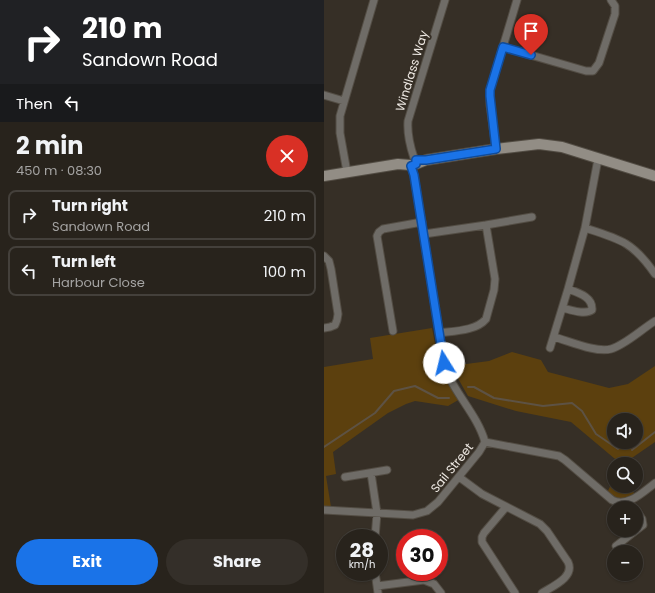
<!DOCTYPE html>
<html lang="en">
<head>
<meta charset="utf-8">
<style>
	:root { --surface:#28231c; --page:#342f29; --text:#f1f3f6; --muted:#a5a4a3; --line:#44403b; --accent:#1a73e8 }
	body { margin:0; font-family:Poppins,sans-serif; background:var(--page); color:var(--text); height:100vh; display:flex; flex-direction:column; font-size:15px; white-space:nowrap }
	* { box-sizing:border-box; margin:0 }
	p { font-size:13px; color:var(--muted) }
	.icon { flex:none; width:22px; height:22px; fill:none; stroke:currentColor; stroke-width:2; stroke-linecap:round; stroke-linejoin:round }
	.map { position:relative; flex:1; overflow:hidden }
	.drawer { display:flex; flex-direction:column; background:var(--surface); width:324px }
	.drawer>* { flex:none }
	.hud { background:#202124; color:#fff; overflow:hidden }
	.controls { position:absolute; left:283px; top:413px; display:grid; gap:8px }
	.controls a { display:grid; place-items:center; width:36px; height:36px; border-radius:50%; background:var(--surface); box-shadow:0 1px 3px #0004,0 0 0 1px var(--line); font-size:20px }
	.speed { position:absolute; left:12px; top:529px; display:flex; gap:8px; font-size:20px; font-weight:700; text-align:center }
	.speed>* { display:grid; place-content:center; width:52px; height:52px; border-radius:50%; background:var(--surface); box-shadow:0 1px 3px #0004,0 0 0 1px var(--line); line-height:1 }
	.speed small { font-size:10px; font-weight:400 }
	.speed .limit { border:6px solid #d22; background:#fff; color:#111 }
	.pin { position:absolute; display:grid; place-items:center; width:34px; height:34px; color:#fff; margin:-41px -17px; border-radius:50% 50% 50% 0; rotate:-45deg; box-shadow:0 0 4px #0007 }
	.pin .icon { rotate:45deg }
	.me { position:absolute; width:44px; margin:-22px; rotate:351deg; stroke-linejoin:round; filter:drop-shadow(0 0 3px #0008) }
	.turn { display:flex; align-items:center; gap:14px; height:84px; padding:0 16px; font-size:18px }
	.turn .icon { width:52px; height:52px; stroke-width:2.5 }
	.turn b { display:block; font-size:28px; line-height:34px }
	.then { display:flex; align-items:center; height:38px; padding:0 16px; background:#0003; gap:8px; font-size:15px }
	.round { display:grid; place-items:center; flex:none; width:42px; height:42px; border-radius:21px; background:var(--page) }
	.summary { display:flex; align-items:center; justify-content:space-between; height:68px; padding:0 16px }
	h1 { font-size:24px; font-weight:700; line-height:30px }
	.primary-button { display:flex; gap:8px; margin-top:auto; padding:8px 16px }
	.primary-button a { flex:1; height:46px; border-radius:24px; background:var(--accent); color:#fff; font-size:16px; font-weight:700; line-height:46px; text-align:center }
	.primary-button a+a { background:var(--page); color:var(--text) }
	ul { padding:0; list-style:none }
	li { display:flex; align-items:center; gap:12px; height:50px; margin:0 8px 6px; padding:0 8px; border:2px solid var(--line); border-radius:8px }
	li div { flex:1 }
	li b { display:block; font-size:15px }
	li em { font-style:normal }
	main { display:flex; flex:1; min-height:0 }
	.map>svg:first-child { display:block }
</style>
</head>
<body>
<main>
<section class="drawer">
<div class="hud">
<div class="turn"><svg class="icon" aria-label="right" viewBox="0 0 24 24"><path d="M7 20v-9h11M14 6l5 5-5 5"/></svg><div><b>210 m</b>Sandown Road</div></div>
<div class="then">Then<svg class="icon" aria-label="left" viewBox="0 0 24 24"><path d="M17 20v-9H6M10 6l-5 5 5 5"/></svg></div>
</div>
<div class="summary"><div><h1>2 min</h1><p>450 m · 08:30</p></div><a class="round" style="background:#d93025;color:#fff"><svg class="icon" aria-label="close" viewBox="0 0 24 24"><path d="M6 6l12 12M18 6L6 18"/></svg></a></div>
<ul>
<li><svg class="icon" aria-label="right" viewBox="0 0 24 24"><path d="M7 20v-9h11M14 6l5 5-5 5"/></svg><div><b>Turn right</b><p>Sandown Road</p></div><em>210 m</em></li>
<li><svg class="icon" aria-label="left" viewBox="0 0 24 24"><path d="M17 20v-9H6M10 6l-5 5 5 5"/></svg><div><b>Turn left</b><p>Harbour Close</p></div><em>100 m</em></li>
</ul>
<div class="primary-button"><a>Exit</a><a>Share</a></div>
</section>
<div class="map">
<svg width="331" height="593" viewBox="0 0 331 593">
	<rect width="100%" height="100%" fill="#362f26"/>
	<!-- green -->
	<path fill="#5c400e" fill-rule="evenodd" d="M108,328L116,370L136,399L124,406L91,401L82,404L64,413L9,452L12,474L2,476L7,507H0V367L49,359L46,338Z
		M188,352L217,360L224,372L285,388L304,384L331,366V442L302,462L303,464H297L247,422L192,411L144,396L127,366L165,361ZM290,420H312V442H290Z
		M290,478V486H308L310,494L303,498L294,500L283,493Z"/>
	<g fill="none" stroke-linecap="round" stroke-linejoin="round">
		<!-- stream -->
		<path stroke="#5d5244" stroke-width="2" d="M144,387H150L170,398L219,406L248,403L258,411L272,434L294,449
			M0,447L51,413L70,391L91,386L114,398H125
			M308,450L331,432"/>
		<defs>
			<path id="street" d="M179,47L262,71H269L275,63L291,14V6L287,0
				M0,95L20,101
				M172,149L166,105V90L193,0
				M90,158C86,146 83,134 84,121L121,0
				M23,172L16,133V116L50,0
				M162,225L208,217
				M261,228C296,239 309,242 331,274
				M100,234L162,225L171,279L170,290L162,319C152,331 130,331 115,333
				M0,256L5,261L7,269L14,314L13,320L11,325L6,327L0,328
				M239,308C247,310 261,315 268,310C269,297 255,293 244,289
				M69,331L53,236L55,232L59,229L98,222
				M230,337C245,341 272,353 287,349C301,345 318,329 331,321
				M226,348L244,289L261,228L274,159
				M161,442L235,456L241,460L288,500C303,508 319,492 331,483
				M47,473L53,513L51,538
				M21,477L63,470
				M135,477L158,494L216,524L223,531L244,562C251,577 229,586 218,593
				M182,507L160,533L158,537V542L191,593
				M0,510L89,515L103,511L114,502L155,452L161,442C153,413 128,392 120,363L90,175L87,166
				M292,546L319,525L318,519L312,510
				M51,572L54,593
				M53,586L100,580L110,584L117,593"/>
			<path id="secondary" d="M92,164L102,160L172,149L215,144L238,147L331,176
				M0,176L74,164L86,165"/>
		</defs>
		<!-- street casing -->
		<use href="#street" stroke="#534d44" stroke-width="9"/>
		<!-- secondary casing -->
		<use href="#secondary" stroke="#534d44" stroke-width="12"/>
		<!-- street -->
		<use href="#street" stroke="#6f6c67" stroke-width="7"/>
		<!-- secondary -->
		<use href="#secondary" stroke="#928d85" stroke-width="10"/>
	</g>
	<g fill="none" stroke-linecap="round" stroke-linejoin="round">
		<defs>
			<path id="route" d="M120,363L90,175L87,166L92,164V160H102L172,149L166,96V90L179,47L207,55"/>
		</defs>
		<!-- route casing -->
		<use href="#route" stroke="#114b97" stroke-width="10"/>
		<!-- route -->
		<use href="#route" stroke="#1a73e8" stroke-width="7"/>
	</g>
	<g text-anchor="middle" stroke-width="4" stroke-linejoin="round" paint-order="stroke">
		<!-- street labels -->
		<g font-size="12" fill="#eee9e3" stroke="#362f26">
			<text transform="translate(88 71) rotate(-73)" y="4">Windlass Way</text>
			<text transform="translate(128 468) rotate(-51)" y="4">Sail Street</text>
		</g>
	</g>
</svg>
<div class="controls">
<a><svg class="icon" aria-label="sound" viewBox="0 0 24 24"><path d="M4 9h4l5-4v14l-5-4H4zM17 9q2 3 0 6"/></svg></a>
<a><svg class="icon" aria-label="search" viewBox="0 0 24 24"><circle cx="10" cy="10" r="6"/><path d="M15 15l6 6"/></svg></a>
<a>+</a>
<a>−</a>
</div>
<div class="speed"><div>28<small>km/h</small></div><div class="limit">30</div></div>
<div class="pin" style="left:207px;top:55px;background:#d93025"><svg class="icon" aria-label="arrive" viewBox="0 0 24 24"><path d="M6 21V4h12l-3 4 3 4H6"/></svg></div>
<svg class="me" style="left:120px;top:363px" viewBox="-20 -20 40 40"><circle r="19" fill="#fff"/><path d="M0-13L10 11 0 6-10 11z" fill="#1a73e8"/></svg>
</div>
</main>
</body>
</html>
